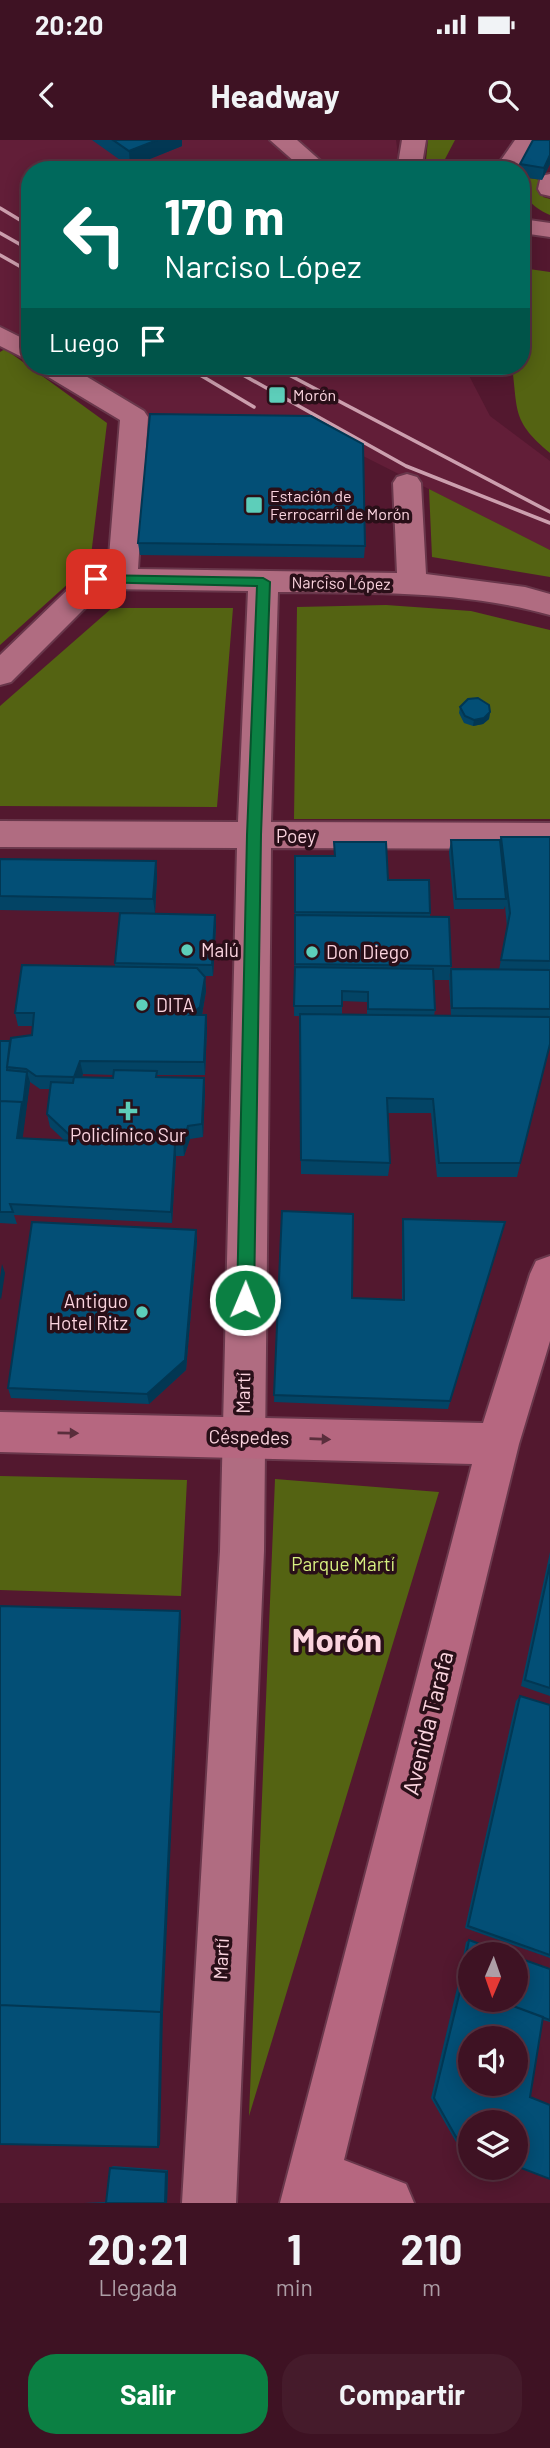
<!DOCTYPE html>
<html lang="es">
<head>
<meta charset="utf-8">
<style>
	:root { --surface:#3e1223; --page:#451b2b; --text:#f1f3f6; --muted:#ad9ea6; --line:#573241; --accent:#0b8043 }
	body { margin:0; font-family:Barlow,sans-serif; background:var(--page); color:var(--text); height:100vh; display:flex; flex-direction:column; font-size:26px; white-space:nowrap }
	* { box-sizing:border-box; margin:0 }
	p { font-size:23px; color:var(--muted) }
	.icon { flex:none; width:38px; height:38px; fill:none; stroke:currentColor; stroke-width:2; stroke-linecap:round; stroke-linejoin:round }
	.map { position:relative; height:2063px; overflow:hidden }
	.sheet { display:flex; flex-direction:column; background:var(--surface); flex:1 }
	.sheet>* { flex:none }
	.top-card { position:absolute; left:21px; top:21px; width:509px; height:214px; border-radius:28px; box-shadow:0 4px 18px #0003,0 0 0 2px var(--line); background:#00695c; color:#fff; overflow:hidden }
	.needle { width:46px; rotate:182deg }
	.tools { position:absolute; left:458px; top:1802px; display:grid; gap:14px }
	.tools a { display:grid; place-items:center; width:70px; height:70px; border-radius:50%; background:var(--surface); box-shadow:0 4px 18px #0003,0 0 0 2px var(--line); font-size:35px }
	.pin { position:absolute; display:grid; place-items:center; width:60px; height:60px; color:#fff; margin:-30px; border-radius:14px; box-shadow:0 4px 10px #0006 }
	.me { position:absolute; width:77px; margin:-38px; rotate:1deg; stroke-linejoin:round; filter:drop-shadow(0 0 5px #0008) }
	.turn { display:flex; align-items:center; gap:24px; height:147px; padding:0 28px; font-size:32px }
	.turn .icon { width:91px; height:91px; stroke-width:2.5 }
	.turn b { display:block; font-size:49px; line-height:60px }
	.then { display:flex; align-items:center; height:66px; padding:0 28px; background:#0003; gap:14px; font-size:26px }
	.eta { display:flex; justify-content:space-evenly; align-items:center; height:119px; text-align:center }
	.eta b { font-size:42px; font-weight:700; line-height:49px }
	.button { display:flex; gap:14px; margin-top:auto; padding:14px 28px }
	.button a { flex:1; height:80px; border-radius:28px; background:var(--accent); color:#fff; font-size:28px; font-weight:700; line-height:80px; text-align:center }
	.button a+a { background:var(--page); color:var(--text) }
	.status { display:flex; justify-content:space-between; align-items:center; height:49px; padding:0 35px; background:var(--surface); direction:ltr }
	.status svg { height:19px; fill:currentColor }
	header { display:flex; justify-content:space-between; align-items:center; height:91px; padding:0 28px; background:var(--surface); font-size:32px; font-weight:700 }
	.map>svg:first-child { display:block }
</style>
</head>
<body>
<div class="status"><b>20:20</b><svg viewBox="0 0 49 12"><path d="M0 12V9h3v3zM5 12V6h3v6zM10 12V3h3v9zM15 12V0h3v12zM26 1h20v11H26zM47 4h2v5h-2z"/></svg></div>
<header><svg class="icon" aria-label="back" viewBox="0 0 24 24"><path d="M15 5l-7 7 7 7"/></svg>Headway<svg class="icon" aria-label="search" viewBox="0 0 24 24"><circle cx="10" cy="10" r="6"/><path d="M15 15l6 6"/></svg></header>
<div class="map">
<svg width="550" height="2063" viewBox="0 0 550 2063">
	<rect width="100%" height="100%" fill="#53182f"/>
	<!-- built -->
	<path fill="#621e38" d="M0,0H396L400,30H30V205L0,185Z
		M61,226H464L490,276L550,321V410L363,316L151,287Z"/>
	<!-- green -->
	<path fill="#546312" d="M428,0H455L444,21L486,30H425Z
		M522,37L542,40L543,57L550,59V75C532,67 522,57 522,37Z
		M522,128L550,132V313C512,281 518,272 512,226H522Z
		M5,209L107,283L90,424L0,505V212Z
		M429,349L550,410V437L432,417Z
		M386,465L471,471L550,490V679H294L297,467Z
		M112,468H233L217,667L0,666V566Z
		M0,1336L187,1340L181,1456L0,1450Z
		M275,1339L439,1352L249,1976Z"/>
	<g fill="none" stroke-linecap="round" stroke-linejoin="round">
		<defs>
			<path id="minor" d="M270,0H297L331,30H304Z
				M402,0H426L421,30H397Z
				M515,0H539L518,30H494Z
				M550,34V56L541,54L538,49L541,36Z
				M522,79L550,83V97L522,93Z
				M0,187L30,202V221L0,206Z
				M37,226H69L144,271L148,277L138,429L397,433L393,343L397,337L407,334L417,337L421,343L426,434L525,447L550,454V475C461,450 370,453 278,452L271,682L550,683V709L271,708L264,1411L236,2063H182L220,1411L237,708L0,707V681L238,682L248,451L104,449L11,542L0,545V515L86,432L108,429L120,280L40,232Z"/>
			<path id="major" d="M550,1116V1201L519,1304L344,2020L406,2044L414,2063H280L472,1324L0,1312V1272L483,1283L530,1134L536,1121Z"/>
		</defs>
		<!-- minor casing -->
		<use href="#minor" stroke="#69374b" stroke-width="4"/>
		<!-- major casing -->
		<use href="#major" stroke="#69374b" stroke-width="4"/>
		<!-- minor -->
		<use href="#minor" fill="#b06c81" fill-rule="evenodd"/>
		<!-- major -->
		<use href="#major" fill="#b66780" fill-rule="evenodd"/>
		<!-- rail -->
		<path stroke="#cc9fae" stroke-width="3.5" d="M0,68L30,86
			M0,93L30,110
			M0,115L30,132
			M185,226L254,267
			M227,226L406,326L550,383
			M272,226L550,372"/>
	</g>
	<!-- wall -->
	<path fill="#034465" fill-rule="evenodd" d="M92,0H182V6L130,27Z
		M550,0V24L542,40L522,37V30H520V24Z
		M138,403L365,406L364,418L140,415Z
		M460,567L490,572L489,579L483,584L473,586L464,583L459,573Z
		M501,697H550V904L517,1037H437L431,973H387L390,1023L388,1036L301,1034L300,876H294L295,783V716H334V702L388,740L430,773V777L451,826L449,840H433L435,870L434,876H451L449,840L451,829L499,830L507,787L505,766L504,769H454L449,712L451,700H500ZM342,861L367,862V875H342Z
		M0,719L156,721L157,736L155,773L0,770Z
		M215,775L216,786L213,836H204L205,837L206,851L202,875H206L207,888L205,935H157V937L204,938L205,951L203,997L190,999L184,1016H176L172,1083L14,1075L17,1084L0,1083V901H10L32,895L33,886H18L15,873L115,827V823ZM83,934L114,935L113,938L82,937ZM30,942L40,949H50L47,974L50,987L65,1001L22,999Z
		M282,1071L352,1158L402,1160V1088L403,1079L505,1082L448,1269L274,1262Z
		M196,1090L197,1101L186,1230L149,1264L11,1258L8,1248Z
		M550,1412V1556L521,1546Z
		M520,1556L550,1565V1818L465,1788L516,1561Z
		M469,1800L550,1829V1882L543,1880L471,2008L456,2002L431,1958L457,1848L466,1802Z
		M113,2026L168,2030L167,2063H84L106,2062L110,2028Z"/>
	<!-- shaded-wall -->
	<path fill="#023753" d="M157,0H182V6L130,27L129,11Z
		M550,15V24L542,40L544,28Z
		M490,572L489,579L483,584L473,586L474,580Z
		M156,721L157,736L155,773L153,759Z
		M215,775L216,786L213,836L212,825Z
		M205,837L206,851L201,880L190,875Z
		M206,875L207,888L205,935L204,922Z
		M80,921L83,934L76,950L74,937Z
		M27,932L30,942L21,1011L17,998L22,962Z
		M204,938L205,951L203,997L202,984Z
		M188,986L190,999L184,1016L183,1003Z
		M175,1004L176,1016L172,1083L171,1072Z
		M196,1090L197,1101L186,1230L149,1264L147,1254Z
		M2,1124L5,1133L1,1160L0,1157V1138Z
		M180,1471L181,1479L163,1873L160,2005L158,2007L161,1872Z
		M168,2030L167,2063H165L166,2032Z"/>
	<!-- building -->
	<path fill="#034f76" stroke="#023753" stroke-width="2" fill-rule="evenodd" d="M113,0H157L129,11Z
		M533,0H550V15L544,28L520,24Z
		M150,274L311,276L363,304L365,406L138,403Z
		M478,558L489,565L490,572L484,578L474,580L465,576L460,567L468,559Z
		M501,697H550V821L501,820L510,773Z
		M451,700H500L506,759H456Z
		M334,702H386L388,740H429L430,773L295,772V716H335Z
		M0,719L156,721L153,759L0,756Z
		M120,773L215,775L212,825L115,823Z
		M295,775L449,777L451,826L295,824Z
		M22,825L197,828L205,837L200,867L190,875H206L204,922L80,921L74,937L36,936L26,929L7,927L11,898L32,895L34,873H15Z
		M295,827L433,829L435,870L368,869V852L342,851V866H294Z
		M451,829L550,830V869L452,868Z
		M300,874L550,877V904L520,1023H439L433,959L387,958L390,1023L301,1020Z
		M0,901H10L7,927V930L27,932L23,965L22,962L0,961Z
		M114,930L157,931L156,937L204,938L202,984L188,986L183,1003L175,1004L171,1072L10,1064L13,1072H0V961L22,962L17,998L76,1001L47,974L51,942L73,943L74,937L113,938Z
		M282,1071L353,1074L352,1158L404,1160L403,1079L505,1082L450,1261L274,1255Z
		M32,1082L196,1090L185,1220L147,1254L8,1248Z
		M550,1424V1548L525,1540Z
		M0,1466L180,1471L161,1872L0,1865Z
		M520,1556L550,1565V1815L468,1786Z
		M469,1800L510,1815H471V1851L460,1847Z
		M516,1817L550,1829V1880L497,1860H516Z
		M461,1847L471,1851V1860H497L543,1877L530,1957L550,1965V2039L516,2026V1983H471V2008L460,2004L434,1958ZM471,1899H516V1944H471Z
		M0,1865L161,1872L158,2007L0,2004Z
		M110,2028L166,2032L165,2063H106Z"/>
	<!-- one-way arrows -->
	<defs><path id="oneway-solid" d="M-6-.8H1V-3.2L6.5 0L1 3.2V.8H-6Z" transform="scale(1.75)"/></defs>
	<g fill="#5a2e3c">
		<use href="#oneway-solid" transform="translate(68 1293) rotate(1)"/>
		<use href="#oneway-solid" transform="translate(320 1299) rotate(2)"/>
	</g>
	<!-- route -->
	<path fill="#0b8043" stroke="#07532c" stroke-width="2" d="M96,435L263,438L270,442L261,695L254,1160L245,1167L237,1160L247,695L257,446L92,442V436Z"/>
	<!-- markers -->
	<g fill="#5dceba" stroke="#290f18" stroke-width="2.5">
		<rect x="268" y="246" width="18" height="18" rx="3.5"/>
		<rect x="245" y="356" width="18" height="18" rx="3.5"/>
		<circle cx="187" cy="810" r="7"/>
		<circle cx="312" cy="812" r="7"/>
		<circle cx="142" cy="865" r="7"/>
		<path d="M124.5 960.5h7v7h7v7h-7v7h-7v-7h-7v-7h7z"/>
		<circle cx="142" cy="1172" r="7"/>
	</g>
	<g text-anchor="middle" stroke-width="7" stroke-linejoin="round" paint-order="stroke">
		<!-- far-poi labels -->
		<g font-size="16" fill="#fbd4df" stroke="#290f18" text-anchor="start">
			<text x="293" y="261">Morón</text>
			<text x="270" y="362">Estación de<tspan x="270" dy="18">Ferrocarril de Morón</tspan></text>
		</g>
		<!-- far-street labels -->
		<g font-size="16" fill="#fbd4df" stroke="#290f18">
			<text transform="translate(341 443) rotate(1)" y="6">Narciso López</text>
		</g>
		<!-- street labels -->
		<g font-size="19" fill="#fbd4df" stroke="#290f18">
			<text x="296" y="703">Poey</text>
			<text transform="translate(243 1253) rotate(-89)" y="7">Martí</text>
			<text transform="translate(249 1297) rotate(1)" y="7">Céspedes</text>
			<text transform="translate(221 1819) rotate(-87)" y="7">Martí</text>
		</g>
		<!-- poi labels -->
		<g font-size="19" fill="#fbd4df" stroke="#290f18" text-anchor="start">
			<text x="201" y="817">Malú</text>
			<text x="326" y="819">Don Diego</text>
			<text x="156" y="872">DITA</text>
			<text x="128" y="1002" text-anchor="middle">Policlínico Sur</text>
			<text x="128" y="1168" text-anchor="end">Antiguo<tspan x="128" dy="22">Hotel Ritz</tspan></text>
		</g>
		<!-- park labels -->
		<g font-size="19" fill="#d7f081" stroke="#290f18">
			<text x="343" y="1431">Parque Martí</text>
		</g>
		<!-- near-street labels -->
		<g font-size="23" fill="#fbd4df" stroke="#290f18">
			<text transform="translate(428 1583) rotate(-76)" y="8">Avenida Tarafa</text>
		</g>
		<!-- town labels -->
		<g font-size="33" font-weight="bold" fill="#fbd4df" stroke="#290f18">
			<text x="337" y="1512">Morón</text>
		</g>
	</g>
</svg>
<div class="tools">
<a><svg class="needle" viewBox="-14 -14 28 28"><path d="M0-13l5 13h-10z" fill="#e53935"/><path d="M0 13l5-13h-10z" fill="#ad9ea6"/></svg></a>
<a><svg class="icon" aria-label="sound" viewBox="0 0 24 24"><path d="M4 9h4l5-4v14l-5-4H4zM17 9q2 3 0 6"/></svg></a>
<a><svg class="icon" aria-label="layers" viewBox="0 0 24 24"><path d="M12 4l9 5-9 5-9-5zM3 14l9 5 9-5"/></svg></a>
</div>
<div class="pin" style="left:96px;top:439px;background:#d93025"><svg class="icon" aria-label="arrive" viewBox="0 0 24 24"><path d="M6 21V4h12l-3 4 3 4H6"/></svg></div>
<svg class="me" style="left:245px;top:1160px" viewBox="-20 -20 40 40"><circle r="17" fill="#0b8043" stroke="#fff" stroke-width="3"/><path d="M0-11L8 9 0 5-8 9z" fill="#fff"/></svg>
<div class="top-card">
<div class="turn"><svg class="icon" aria-label="left" viewBox="0 0 24 24"><path d="M17 20v-9H6M10 6l-5 5 5 5"/></svg><div><b>170 m</b>Narciso López</div></div>
<div class="then">Luego<svg class="icon" aria-label="arrive" viewBox="0 0 24 24"><path d="M6 21V4h12l-3 4 3 4H6"/></svg></div>
</div>
</div>
<section class="sheet">
<div class="eta">
<div><b>20:21</b><p>Llegada</p></div>
<div><b>1</b><p>min</p></div>
<div><b>210</b><p>m</p></div>
</div>
<div class="button"><a>Salir</a><a>Compartir</a></div>
</section>
</body>
</html>
